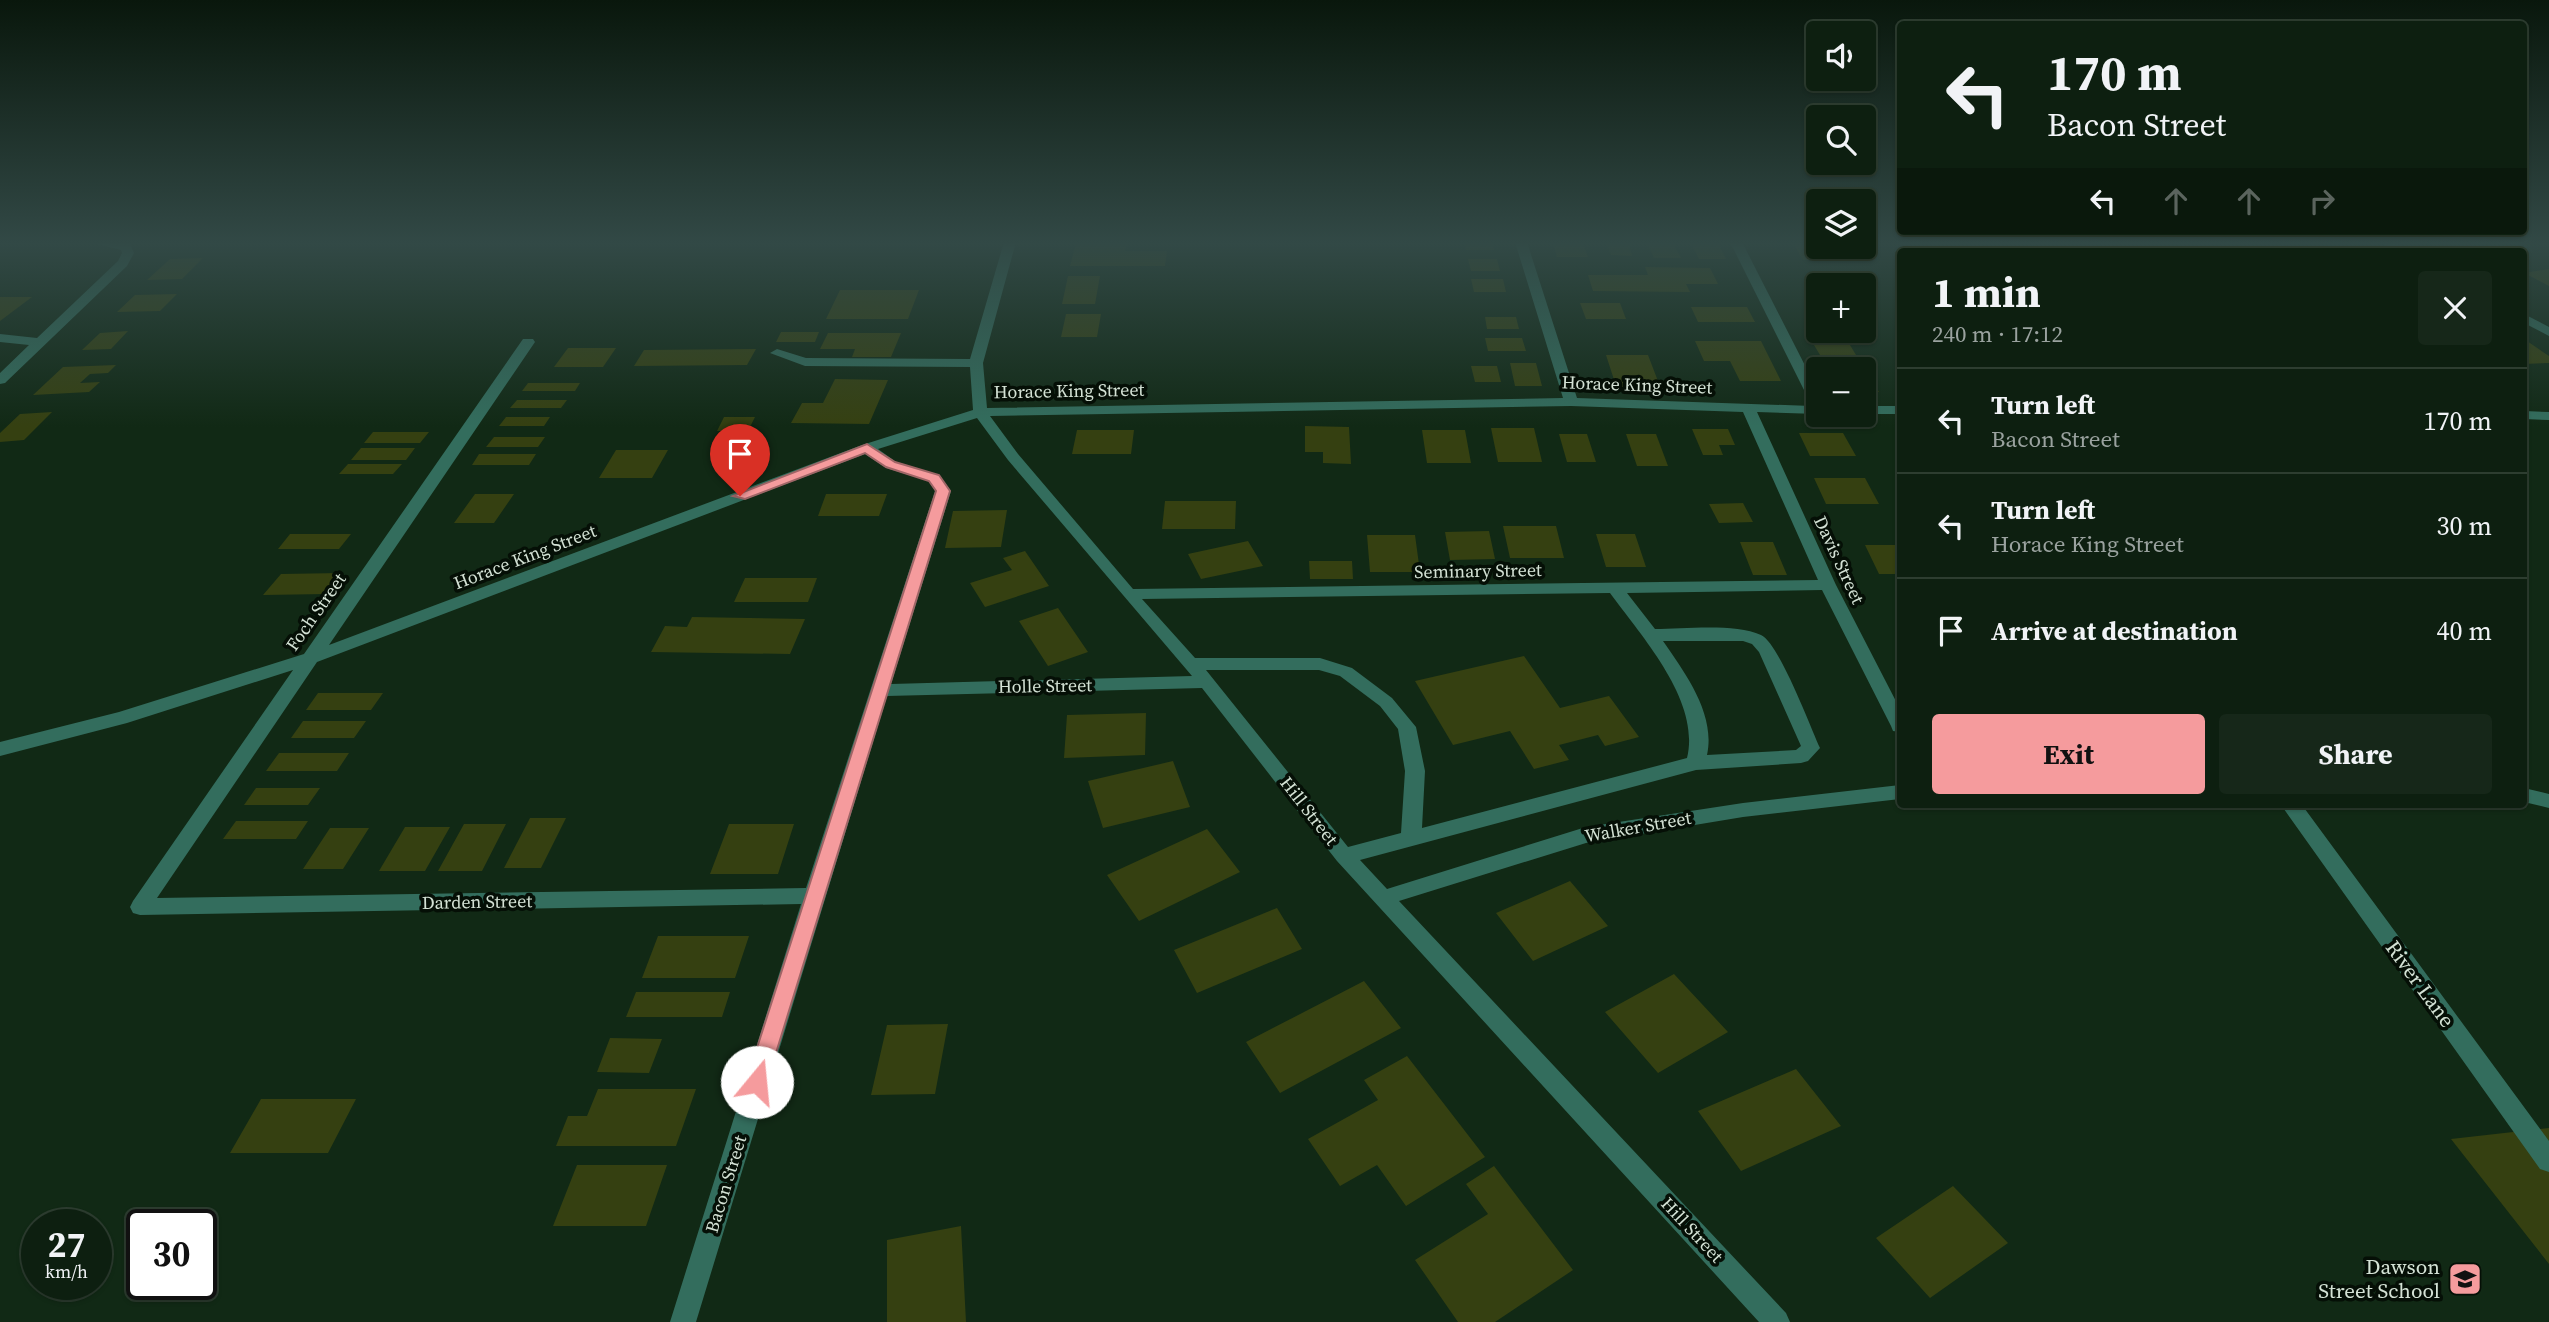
<!DOCTYPE html>
<html lang="en">
<head>
<meta charset="utf-8">
<style>
	:root { --surface:#0d1f10; --page:#162719; --text:#f1f3f6; --muted:#9aa29f; --line:#2d3d30; --accent:#f59b9d }
	body { margin:0; font-family:"Source Serif 4",serif; background:var(--page); color:var(--text); height:100vh; display:flex; flex-direction:column; font-size:26px; white-space:nowrap }
	* { box-sizing:border-box; margin:0 }
	p { font-size:23px; color:var(--muted) }
	.icon { flex:none; width:38px; height:38px; fill:none; stroke:currentColor; stroke-width:2; stroke-linecap:round; stroke-linejoin:round }
	.map { position:relative; flex:1; overflow:hidden }
	.panel { position:absolute; left:1897px; top:248px; width:630px; height:560px; display:flex; flex-direction:column; background:var(--surface); border-radius:7px; box-shadow:0 2px 5px #0004,0 0 0 2px var(--line) }
	.panel>* { flex:none }
	.guide { position:absolute; left:1897px; top:21px; width:630px; height:214px; border-radius:7px; box-shadow:0 2px 5px #0004,0 0 0 2px var(--line); background:#0d1f10; color:var(--text); overflow:hidden }
	.fabs { position:absolute; left:1806px; top:21px; display:grid; gap:14px }
	.fabs a { display:grid; place-items:center; width:70px; height:70px; border-radius:7px; background:var(--surface); box-shadow:0 2px 5px #0004,0 0 0 2px var(--line); font-size:35px }
	.speed { position:absolute; left:21px; top:1209px; display:flex; gap:14px; font-size:35px; font-weight:700; text-align:center }
	.speed>* { display:grid; place-content:center; width:91px; height:91px; border-radius:50%; background:var(--surface); box-shadow:0 2px 5px #0004,0 0 0 2px var(--line); line-height:1 }
	.speed small { font-size:18px; font-weight:400 }
	.speed .limit { border:4px solid #111; border-radius:10px; background:#fff; color:#111 }
	.pin { position:absolute; display:grid; place-items:center; width:60px; height:60px; color:#fff; margin:-72px -30px; border-radius:50% 50% 50% 0; rotate:-45deg; box-shadow:0 0 7px #0007 }
	.pin .icon { rotate:45deg }
	.me { position:absolute; width:77px; margin:-38px; rotate:17deg; stroke-linejoin:round; filter:drop-shadow(0 0 5px #0008) }
	.turn { display:flex; align-items:center; gap:24px; height:147px; padding:0 35px; font-size:32px }
	.turn .icon { width:91px; height:91px; stroke-width:2.5 }
	.turn b { display:block; font-size:49px; line-height:60px }
	.lanes { display:flex; align-items:center; height:66px; padding:0 35px; background:#0003; justify-content:center; gap:35px; direction:ltr }
	.lanes .off { opacity:.35 }
	.round { display:grid; place-items:center; flex:none; width:74px; height:74px; border-radius:7px; background:var(--page) }
	.overview { display:flex; align-items:center; justify-content:space-between; height:119px; padding:0 35px }
	h1 { font-size:42px; font-weight:700; line-height:52px }
	.cta { display:flex; gap:14px; margin-top:auto; padding:14px 35px }
	.cta a { flex:1; height:80px; border-radius:7px; background:var(--accent); color:#111; font-size:28px; font-weight:700; line-height:80px; text-align:center }
	.cta a+a { background:var(--page); color:var(--text) }
	ul { padding:0; list-style:none }
	li { display:flex; align-items:center; gap:21px; height:105px; padding:0 35px; border-top:2px solid var(--line) }
	li div { flex:1 }
	li b { display:block; font-size:26px }
	li em { font-style:normal }
	.map>svg:first-child { display:block }
</style>
</head>
<body>
<div class="map">
<svg width="2549" height="1322" viewBox="0 0 2549 1322">
	<rect width="100%" height="100%" fill="#112915"/>
	<!-- building -->
	<path fill="#354011" d="M847,242H939L938,245H845Z
		M1464,242H1492L1494,250H1466Z
		M1607,242L1629,243L1632,256L1611,255Z
		M1076,243H1127L1125,251H1167L1165,266H1070Z
		M1647,243H1673L1681,258H1654Z
		M1691,243H1718L1726,259H1699Z
		M1553,244H1583L1588,257H1557Z
		M1794,245L1827,247L1835,260H1803Z
		M203,258L182,279L147,280L170,259Z
		M1468,259H1497L1500,271H1471Z
		M1645,267L1710,268L1718,284H1686L1690,292L1593,291L1588,275H1648Z
		M2549,269V286L2524,273Z
		M1068,276H1100L1095,304H1062Z
		M1471,279H1503L1506,292H1474Z
		M840,290H919L908,319H826Z
		M177,294L160,311L117,312L135,295Z
		M0,297H32L0,321Z
		M1580,303H1620L1626,319H1586Z
		M1691,307H1747L1755,322H1698Z
		M1066,314H1101L1097,337H1061Z
		M1485,317H1516L1519,329H1487Z
		M128,331L111,349L82,350L100,333Z
		M781,332H819L815,342H776Z
		M828,333H901L891,357H852L855,349H820Z
		M1485,338H1522L1526,351H1488Z
		M2524,339L2549,356V363L2524,364Z
		M1695,341H1761L1781,381H1740L1730,361H1704Z
		M1814,345H1850L1859,360H1823Z
		M568,348H616L603,367H554Z
		M756,349L747,365L634,366L644,350Z
		M1606,355H1648L1661,389H1617Z
		M1510,363H1536L1542,386H1515Z
		M116,365L108,373L90,374L80,383L100,382L89,392L33,395L63,367Z
		M1471,366H1497L1501,382H1475Z
		M1864,366L1879,392H1864Z
		M835,379L888,380L869,424L791,423L802,403H823Z
		M528,383H580L575,391H522Z
		M517,400H567L561,408H510Z
		M52,412L24,440L0,442V433L20,414Z
		M506,417H550L544,426H499Z
		M724,417H755L748,431H717Z
		M1305,426L1349,427L1351,464L1323,463V452H1305Z
		M1491,428H1534L1542,462H1498Z
		M1692,429H1728L1735,445H1719L1723,455H1703Z
		M1077,430H1134L1131,454H1072Z
		M1422,430H1465L1471,463H1427Z
		M373,432H429L420,443H364Z
		M1799,433H1843L1856,456H1810Z
		M1559,434H1587L1596,462H1567Z
		M1626,434H1656L1668,466H1637Z
		M494,437H545L538,447H486Z
		M361,448H415L406,460H351Z
		M616,450H668L652,478H599Z
		M479,454H536L529,465H472Z
		M348,464H402L393,474H339Z
		M1814,478H1865L1879,504H1826Z
		M475,494H514L494,523H454Z
		M826,494H887L879,516H818Z
		M1165,501H1236L1235,529H1162Z
		M1743,503L1753,522L1719,523L1709,504Z
		M1007,510L1001,547L945,548L953,511Z
		M1503,526H1556L1564,558H1510Z
		M1489,531L1495,559L1450,560L1445,532Z
		M290,534H351L339,549H278Z
		M1596,534H1635L1646,567H1606Z
		M1367,535H1415L1420,572H1370Z
		M1248,541L1263,566L1201,579L1188,554Z
		M1740,542H1773L1787,575H1753Z
		M1865,545H1900V574H1879Z
		M1025,551L1049,586L985,607L970,583L1012,570L1003,558Z
		M1309,561H1352L1353,579H1310Z
		M342,573L326,594L263,595L281,574Z
		M745,578H817L808,602H734Z
		M1058,608L1088,652L1048,666L1019,621Z
		M692,617L805,619L790,654L651,652L665,626L687,627Z
		M1524,656L1560,708L1609,696L1639,737L1605,746L1598,735L1559,745L1569,760L1534,769L1510,731L1453,745L1415,681Z
		M318,693H383L371,710H306Z
		M1146,713L1145,755L1064,758L1067,715Z
		M303,721H366L354,738H291Z
		M279,753H349L337,771H266Z
		M1173,761L1190,807L1103,828L1088,781Z
		M256,788H320L308,805H244Z
		M530,818H566L541,868H504Z
		M236,821H308L296,839H223Z
		M464,824H506L482,871H438Z
		M729,824H794L778,874H710Z
		M405,827H450L425,871H379Z
		M330,828H369L343,869H303Z
		M1207,829L1240,872L1139,921L1107,875Z
		M1570,881L1608,926L1533,961L1496,913Z
		M1277,908L1302,949L1197,993L1174,950Z
		M658,936H749L735,978H642Z
		M1674,974L1728,1032L1658,1073L1605,1012Z
		M1364,981L1401,1028L1280,1093L1246,1042Z
		M636,992H730L722,1017H626Z
		M948,1024L935,1094L871,1095L887,1025Z
		M610,1038L662,1039L649,1073L597,1072Z
		M1407,1056L1485,1157L1406,1206L1377,1165L1340,1186L1308,1139L1378,1100L1364,1080Z
		M1796,1069L1841,1126L1741,1171L1698,1111Z
		M598,1089H696L676,1146H556L568,1116H587Z
		M261,1099H356L328,1153H230Z
		M2549,1128V1264L2451,1139Z
		M577,1165H667L646,1226H553Z
		M1494,1166L1573,1270L1495,1322H1458L1415,1260L1488,1214L1466,1184Z
		M1953,1186L2008,1243L1930,1298L1876,1238Z
		M961,1226L966,1322H887V1240Z"/>
	<g fill="none" stroke-linecap="round" stroke-linejoin="round">
		<!-- minor -->
		<path fill="#336d5d" fill-rule="evenodd" d="M89,242L126,243L130,244L134,253L127,266L5,383L0,384V373L29,345L0,342V334L37,338L118,261L122,253L121,250Z
			M1004,242H1016L983,363L987,408L1563,398L1515,242H1527L1577,398L1812,406L1730,242H1742L1818,391V414L1757,412L1836,585L1900,709V732L1893,731L1891,726L1822,590L1627,593L1655,629C1684,629 1735,623 1761,635C1779,643 1810,726 1820,748L1808,761L1801,763L1696,770L1360,860L1387,889L1586,827L1743,803L1900,785V799L1743,817L1586,843L1399,901L1786,1313L1790,1322H1759L1337,861L1202,688L887,696L696,1322H670L801,904L140,915L133,913L130,907L133,901L293,670L127,723L0,756V742L119,712L304,654L523,339H533L535,342L329,645L862,445L973,410L970,367L805,366L770,353L777,349L806,358L970,359ZM1571,406L1743,412L1818,580L1133,589L1018,454L990,416ZM977,418L1008,460L1192,676L891,684L951,491L939,475L896,462L878,449ZM865,454L886,468L929,481L935,491L806,888L157,898L317,662ZM1610,593C1642,637 1701,701 1687,758L1422,828L1425,771L1416,727L1392,698L1352,668L1320,658H1195L1142,599ZM1663,641H1743L1752,644L1759,652L1801,746L1796,750L1707,755C1716,714 1685,673 1663,641ZM1206,670H1319L1340,676L1380,706L1398,729L1405,771L1401,833L1348,847Z
			M2379,242H2394L2410,252H2395Z
			M2524,314L2549,327V336L2524,323Z
			M1864,406H1900V414H1864Z
			M2524,411L2549,412V420L2524,419Z
			M2524,788L2549,794V808L2524,802Z
			M2281,805H2302L2549,1141V1172L2540,1169Z"/>
	</g>
	<!-- sky -->
	<linearGradient id="sky" x2="0" y2="1"><stop stop-color="#09170c"/><stop offset="0.57" stop-color="#324946"/><stop offset="1" stop-color="#324946" stop-opacity="0"/></linearGradient>
	<rect width="2549" height="427" fill="url(#sky)"/>
	<!-- route -->
	<path fill="#f59b9d" stroke="#9f6566" stroke-width="2" d="M867,444L895,462L939,475L950,491L767,1082L764,1089L757,1092L749,1089L746,1082L936,491L929,481L886,467L865,453L745,499L733,496Z"/>
	<!-- icons -->
	<defs>
		<symbol id="school-square" viewBox="-11 -11 22 22"><rect x="-9" y="-9" width="18" height="18" rx="4" fill="#f59b9d" stroke="#050f06"/><path d="M0-5L7-2L0 1L-7-2ZM-4 1L0 2.5L4 1V4Q0 6-4 4Z" fill="#111"/></symbol>
	</defs>
	<g fill-rule="evenodd">
		<use href="#school-square" x="2446" y="1260" width="38" height="38"/>
	</g>
	<g text-anchor="middle" stroke-width="7" stroke-linejoin="round" paint-order="stroke">
		<!-- street labels -->
		<g font-size="18" fill="#d4e2d5" stroke="#050f06">
			<text transform="translate(1637 385) rotate(2)" y="6">Horace King Street</text>
			<text transform="translate(1069 391) rotate(-1)" y="6">Horace King Street</text>
			<text transform="translate(525 557) rotate(-21)" y="6">Horace King Street</text>
			<text transform="translate(1839 560) rotate(65)" y="6">Davis Street</text>
			<text transform="translate(1478 571) rotate(-1)" y="6">Seminary Street</text>
			<text transform="translate(316 612) rotate(-55)" y="6">Foch Street</text>
			<text transform="translate(1045 686) rotate(-1)" y="6">Holle Street</text>
			<text transform="translate(1309 811) rotate(52)" y="6">Hill Street</text>
			<text transform="translate(1638 827) rotate(-10)" y="6">Walker Street</text>
			<text transform="translate(477 902) rotate(-1)" y="6">Darden Street</text>
			<text transform="translate(726 1184) rotate(-73)" y="6">Bacon Street</text>
			<text transform="translate(1692 1230) rotate(47)" y="6">Hill Street</text>
		</g>
		<!-- near-street labels -->
		<g font-size="21" fill="#d4e2d5" stroke="#050f06">
			<text transform="translate(2420 984) rotate(54)" y="7">River Lane</text>
		</g>
		<!-- near-poi labels -->
		<g font-size="21" fill="#d4e2d5" stroke="#050f06" text-anchor="end">
			<text x="2440" y="1274">Dawson<tspan x="2440" dy="24">Street School</tspan></text>
		</g>
	</g>
</svg>
<div class="fabs">
<a><svg class="icon" aria-label="sound" viewBox="0 0 24 24"><path d="M4 9h4l5-4v14l-5-4H4zM17 9q2 3 0 6"/></svg></a>
<a><svg class="icon" aria-label="search" viewBox="0 0 24 24"><circle cx="10" cy="10" r="6"/><path d="M15 15l6 6"/></svg></a>
<a><svg class="icon" aria-label="layers" viewBox="0 0 24 24"><path d="M12 4l9 5-9 5-9-5zM3 14l9 5 9-5"/></svg></a>
<a>+</a>
<a>−</a>
</div>
<div class="speed"><div>27<small>km/h</small></div><div class="limit">30</div></div>
<div class="pin" style="left:740px;top:496px;background:#d93025"><svg class="icon" aria-label="arrive" viewBox="0 0 24 24"><path d="M6 21V4h12l-3 4 3 4H6"/></svg></div>
<svg class="me" style="left:757px;top:1082px" viewBox="-20 -20 40 40"><circle r="19" fill="#fff"/><path d="M0-13L10 11 0 6-10 11z" fill="#f59b9d"/></svg>
<div class="guide">
<div class="turn"><svg class="icon" aria-label="left" viewBox="0 0 24 24"><path d="M17 20v-9H6M10 6l-5 5 5 5"/></svg><div><b>170 m</b>Bacon Street</div></div>
<div class="lanes"><svg class="icon" aria-label="left" viewBox="0 0 24 24"><path d="M17 20v-9H6M10 6l-5 5 5 5"/></svg><svg class="icon off" aria-label="ahead" viewBox="0 0 24 24"><path d="M12 20V5M6 11l6-6 6 6"/></svg><svg class="icon off" aria-label="ahead" viewBox="0 0 24 24"><path d="M12 20V5M6 11l6-6 6 6"/></svg><svg class="icon off" aria-label="right" viewBox="0 0 24 24"><path d="M7 20v-9h11M14 6l5 5-5 5"/></svg></div>
</div>
<section class="panel">
<div class="overview"><div><h1>1 min</h1><p>240 m · 17:12</p></div><a class="round"><svg class="icon" aria-label="close" viewBox="0 0 24 24"><path d="M6 6l12 12M18 6L6 18"/></svg></a></div>
<ul>
<li><svg class="icon" aria-label="left" viewBox="0 0 24 24"><path d="M17 20v-9H6M10 6l-5 5 5 5"/></svg><div><b>Turn left</b><p>Bacon Street</p></div><em>170 m</em></li>
<li><svg class="icon" aria-label="left" viewBox="0 0 24 24"><path d="M17 20v-9H6M10 6l-5 5 5 5"/></svg><div><b>Turn left</b><p>Horace King Street</p></div><em>30 m</em></li>
<li><svg class="icon" aria-label="arrive" viewBox="0 0 24 24"><path d="M6 21V4h12l-3 4 3 4H6"/></svg><div><b>Arrive at destination</b></div><em>40 m</em></li>
</ul>
<div class="cta"><a>Exit</a><a>Share</a></div>
</section>
</div>
</body>
</html>
